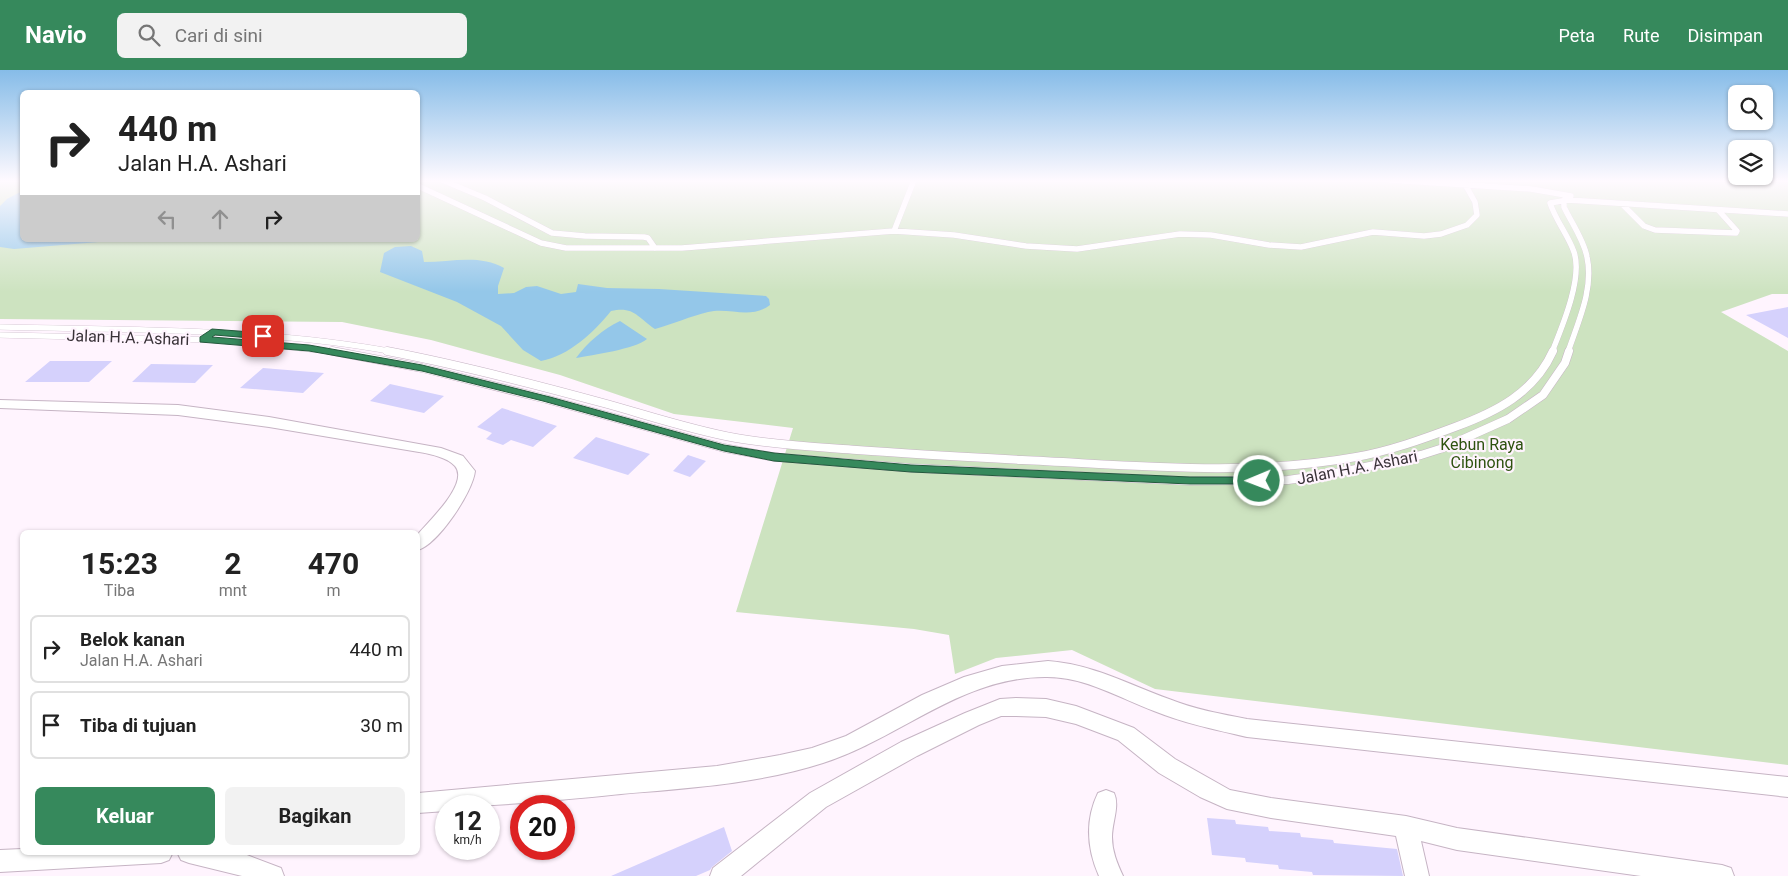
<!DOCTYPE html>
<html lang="id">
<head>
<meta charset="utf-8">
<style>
	:root { --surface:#fff; --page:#f2f2f2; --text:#222; --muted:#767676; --line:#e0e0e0; --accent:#36895c }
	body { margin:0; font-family:Roboto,sans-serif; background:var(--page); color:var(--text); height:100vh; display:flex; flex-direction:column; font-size:19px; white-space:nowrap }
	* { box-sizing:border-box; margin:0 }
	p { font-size:16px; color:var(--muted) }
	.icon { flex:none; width:28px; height:28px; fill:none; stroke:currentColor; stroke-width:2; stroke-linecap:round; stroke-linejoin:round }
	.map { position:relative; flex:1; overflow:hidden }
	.side { position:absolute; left:20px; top:460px; width:400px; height:325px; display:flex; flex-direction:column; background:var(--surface); border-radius:8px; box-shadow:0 1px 4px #0004 }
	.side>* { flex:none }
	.banner { position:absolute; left:20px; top:20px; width:400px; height:152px; border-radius:8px; box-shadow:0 1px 4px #0004; background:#fff; color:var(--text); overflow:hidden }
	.controls { position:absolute; left:1728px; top:15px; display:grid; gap:10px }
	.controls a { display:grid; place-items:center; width:45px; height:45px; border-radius:8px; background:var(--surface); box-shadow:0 1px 4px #0004; font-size:25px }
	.speed { position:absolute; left:435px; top:725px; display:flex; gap:10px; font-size:25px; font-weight:700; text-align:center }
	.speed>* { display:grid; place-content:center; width:65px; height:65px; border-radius:50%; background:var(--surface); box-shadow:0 1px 4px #0004; line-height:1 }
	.speed small { font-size:12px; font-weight:400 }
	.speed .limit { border:8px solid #d22; background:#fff; color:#111 }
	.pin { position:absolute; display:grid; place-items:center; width:42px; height:42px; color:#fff; margin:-21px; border-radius:10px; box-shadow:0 2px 8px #0006 }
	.me { position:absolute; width:55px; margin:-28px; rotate:269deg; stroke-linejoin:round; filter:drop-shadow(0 0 4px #0008) }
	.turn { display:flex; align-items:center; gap:18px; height:105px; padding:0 15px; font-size:22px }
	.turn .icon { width:65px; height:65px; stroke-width:2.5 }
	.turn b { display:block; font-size:35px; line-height:42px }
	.lanes { display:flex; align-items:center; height:48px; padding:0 15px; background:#0003; justify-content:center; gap:25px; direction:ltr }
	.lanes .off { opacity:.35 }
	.eta { display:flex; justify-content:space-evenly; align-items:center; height:85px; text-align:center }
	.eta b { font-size:30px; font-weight:700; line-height:35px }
	.button { display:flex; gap:10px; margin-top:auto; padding:10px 15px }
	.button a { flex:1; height:58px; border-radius:8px; background:var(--accent); color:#fff; font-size:20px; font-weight:700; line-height:58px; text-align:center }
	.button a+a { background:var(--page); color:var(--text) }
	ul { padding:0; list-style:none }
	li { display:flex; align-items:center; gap:15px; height:68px; margin:0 10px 8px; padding:0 5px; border:2px solid var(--line); border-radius:8px }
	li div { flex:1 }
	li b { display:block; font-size:19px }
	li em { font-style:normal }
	header { display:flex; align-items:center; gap:30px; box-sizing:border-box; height:70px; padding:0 25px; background:var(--accent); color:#fff }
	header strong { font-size:24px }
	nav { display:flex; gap:28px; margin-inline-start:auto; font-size:18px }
	.search { width:350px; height:45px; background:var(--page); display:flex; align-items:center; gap:12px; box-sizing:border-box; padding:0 18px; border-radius:8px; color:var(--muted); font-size:19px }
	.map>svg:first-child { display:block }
</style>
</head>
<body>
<header>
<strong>Navio</strong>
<div class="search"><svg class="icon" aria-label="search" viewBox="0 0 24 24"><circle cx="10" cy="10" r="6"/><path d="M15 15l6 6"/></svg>Cari di sini</div>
<nav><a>Peta</a><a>Rute</a><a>Disimpan</a></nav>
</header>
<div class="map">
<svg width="1788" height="806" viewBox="0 0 1788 806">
	<rect width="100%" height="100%" fill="#fff4fe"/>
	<!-- green -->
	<path fill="#cde3c0" d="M0,110H22V170H418V110H1788V224H1772L1721,242L1788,281V695L1155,619L1072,580L996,588L955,604L949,565L914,559L736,542L793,358L674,344L560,305L431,270L342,252L0,249Z"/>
	<!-- water -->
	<path fill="#94c7e9" d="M22,121V170H123L14,179L0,177V136L7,129Z
		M411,176L422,181L424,192C451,192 480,184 504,198L498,216V224L514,223L526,217L537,216L561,224L576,222L578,214L607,218L659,219L766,226L769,229L770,235C750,250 730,237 708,242C691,246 673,254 655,259C637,247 634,236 611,241C594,262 569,286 541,291L523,280L501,256L457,232L380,202L384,183L395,177Z
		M620,251L647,269C636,279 592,285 576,288C587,273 603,259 620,251Z"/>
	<!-- building -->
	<path fill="#d5d1fc" d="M1788,237V268L1746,245Z
		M50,291H112L89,312H25Z
		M151,294L213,295L195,313L132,312Z
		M263,298L324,303L303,323L240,318Z
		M390,314L444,326L424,343L370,331Z
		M502,338L557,356L533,377L511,370L503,375L486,369L492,363L477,357Z
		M596,367L650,384L628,405L573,388Z
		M688,385L706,391L690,407L673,401Z
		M1207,748L1235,750L1236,754L1268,757L1269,761L1300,763L1301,767L1333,770L1334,773L1397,779L1403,806L1313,805L1312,802L1279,799L1278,795L1246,792L1245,788L1212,785Z
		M724,757L732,781L712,797L710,800L696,806H611Z"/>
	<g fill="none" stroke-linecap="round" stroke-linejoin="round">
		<defs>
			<path id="lane-far1" d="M442,110L485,128L552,163L585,166L644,167L648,168L655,178
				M1389,110L1531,119L1571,126
				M418,116L541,173L566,178H682L894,161L954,165L1026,176L1077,179L1180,164L1211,165L1269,175L1301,177L1373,162L1424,166L1441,164L1467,155L1477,145L1475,132L1466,116
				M1564,130V137C1571,152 1584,170 1587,187C1594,219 1578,252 1568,282
				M1623,135L1644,156L1655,160L1736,163L1737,161L1719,141
				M894,161L914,110
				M0,257C132,260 264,258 394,282
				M0,265L218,270L338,282
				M1552,282C1562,257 1583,208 1574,182C1568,165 1556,151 1550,133L1568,130L1788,144"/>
			<path id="lane" d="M332,281L422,298L546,329L724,378L774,387L911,398L1190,411L1288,410L1342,402L1421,385L1443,378L1508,349L1543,325L1565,293L1569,281
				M387,281C461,295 534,314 607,334C650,346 692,360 736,368C776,375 817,377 857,380C912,384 967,387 1022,390C1133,395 1245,407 1356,387C1390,381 1423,369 1455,357C1496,342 1534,323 1553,281"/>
			<path id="street" d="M0,330L178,335L269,347L441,378L463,386L475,401C473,422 438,474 418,480V464C428,452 470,413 455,396C447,387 430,384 419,382L269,357L178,345L0,338Z
				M1048,591C1091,594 1128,614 1169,629C1194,639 1221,644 1247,649L1788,707V727L1247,667C1216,660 1184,653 1154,641C1119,628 1086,607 1047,607C962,606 901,668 823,693C758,714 689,718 621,724C562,730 505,736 446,736V741L418,743V723L717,696L780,685L812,678L846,666L922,625L964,607L1002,596Z
				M1016,628L1046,629L1076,636L1134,658L1175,689L1230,720L1271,728L1406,746L1457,758L1722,795L1731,798L1734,806H1641L1457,780L1421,771L1429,806H1405L1396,766L1271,748L1227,739L1200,727L1159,703L1118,670L1076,654L1046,647L1016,646H1001L979,655L917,686L826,737L741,806H710L713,798L810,723L901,672L965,643L1000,629Z
				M1106,720L1114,723C1120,736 1112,752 1112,767C1112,781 1117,793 1123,806H1099C1087,779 1085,750 1098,723Z
				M22,779V782H173L169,790L161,793L0,802V780Z
				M177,782H239L281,798L284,806H242L189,793L181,790Z"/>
		</defs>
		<!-- lane-far1 casing -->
		<use href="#lane-far1" stroke="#c6b4c4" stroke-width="6"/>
		<!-- lane casing -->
		<use href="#lane" stroke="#c6b4c4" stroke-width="9"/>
		<!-- street casing -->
		<use href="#street" stroke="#c6b4c4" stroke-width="2"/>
		<!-- lane-far1 -->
		<use href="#lane-far1" stroke="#fff" stroke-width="5.5"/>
		<!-- lane -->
		<use href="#lane" stroke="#fff" stroke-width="8"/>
		<!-- street -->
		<use href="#street" fill="#fff" fill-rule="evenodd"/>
	</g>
	<!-- sky -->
	<linearGradient id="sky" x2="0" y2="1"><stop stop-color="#86bce8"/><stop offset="0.5" stop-color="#fffaff"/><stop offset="1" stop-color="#fffaff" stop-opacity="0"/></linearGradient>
	<rect width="1788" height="222" fill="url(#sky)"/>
	<!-- route -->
	<path fill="#36895c" stroke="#23593c" d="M212,259L263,263L268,266L263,269L215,265L212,267L309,275L422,295L550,327L724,375L774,383L911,395L1190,407H1259L1265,411L1259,414H1190L911,402L774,391L724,381L543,331L422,301L309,281L200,272V267Z"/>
	<g text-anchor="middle" stroke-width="4.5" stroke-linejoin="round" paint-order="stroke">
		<!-- street labels -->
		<g font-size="16" fill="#393238" stroke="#fff4fe">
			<text transform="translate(128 267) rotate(2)" y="6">Jalan H.A. Ashari</text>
			<text transform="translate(1357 397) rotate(-11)" y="6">Jalan H.A. Ashari</text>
		</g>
		<!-- park labels -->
		<g font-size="16" fill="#2e520f" stroke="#fff4fe">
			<text x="1482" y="380">Kebun Raya<tspan x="1482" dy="18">Cibinong</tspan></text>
		</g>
	</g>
</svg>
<div class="controls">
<a><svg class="icon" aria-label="search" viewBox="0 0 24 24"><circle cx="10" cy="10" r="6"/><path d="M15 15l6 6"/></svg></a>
<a><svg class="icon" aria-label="layers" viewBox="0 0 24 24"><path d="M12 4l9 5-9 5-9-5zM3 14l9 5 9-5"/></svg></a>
</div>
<div class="speed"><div>12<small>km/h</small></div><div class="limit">20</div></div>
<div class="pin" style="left:263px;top:266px;background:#d93025"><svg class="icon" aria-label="arrive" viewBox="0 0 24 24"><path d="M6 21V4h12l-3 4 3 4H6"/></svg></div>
<svg class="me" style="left:1259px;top:411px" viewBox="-20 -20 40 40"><circle r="17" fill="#36895c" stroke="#fff" stroke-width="3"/><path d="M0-11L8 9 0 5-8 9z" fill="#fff"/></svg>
<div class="banner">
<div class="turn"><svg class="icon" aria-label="right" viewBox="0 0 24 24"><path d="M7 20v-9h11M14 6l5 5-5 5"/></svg><div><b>440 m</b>Jalan H.A. Ashari</div></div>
<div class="lanes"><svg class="icon off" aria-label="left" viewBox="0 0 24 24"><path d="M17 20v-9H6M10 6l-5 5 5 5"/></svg><svg class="icon off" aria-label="ahead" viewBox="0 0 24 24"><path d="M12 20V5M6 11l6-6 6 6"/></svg><svg class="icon" aria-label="right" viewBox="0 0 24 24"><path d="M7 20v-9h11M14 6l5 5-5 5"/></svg></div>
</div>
<section class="side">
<div class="eta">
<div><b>15:23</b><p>Tiba</p></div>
<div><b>2</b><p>mnt</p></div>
<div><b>470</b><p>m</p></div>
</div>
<ul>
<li><svg class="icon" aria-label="right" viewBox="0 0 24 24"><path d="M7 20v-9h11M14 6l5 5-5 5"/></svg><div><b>Belok kanan</b><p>Jalan H.A. Ashari</p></div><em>440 m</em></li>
<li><svg class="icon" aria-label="arrive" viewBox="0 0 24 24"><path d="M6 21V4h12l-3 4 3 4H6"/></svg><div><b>Tiba di tujuan</b></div><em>30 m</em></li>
</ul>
<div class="button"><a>Keluar</a><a>Bagikan</a></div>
</section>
</div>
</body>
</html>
